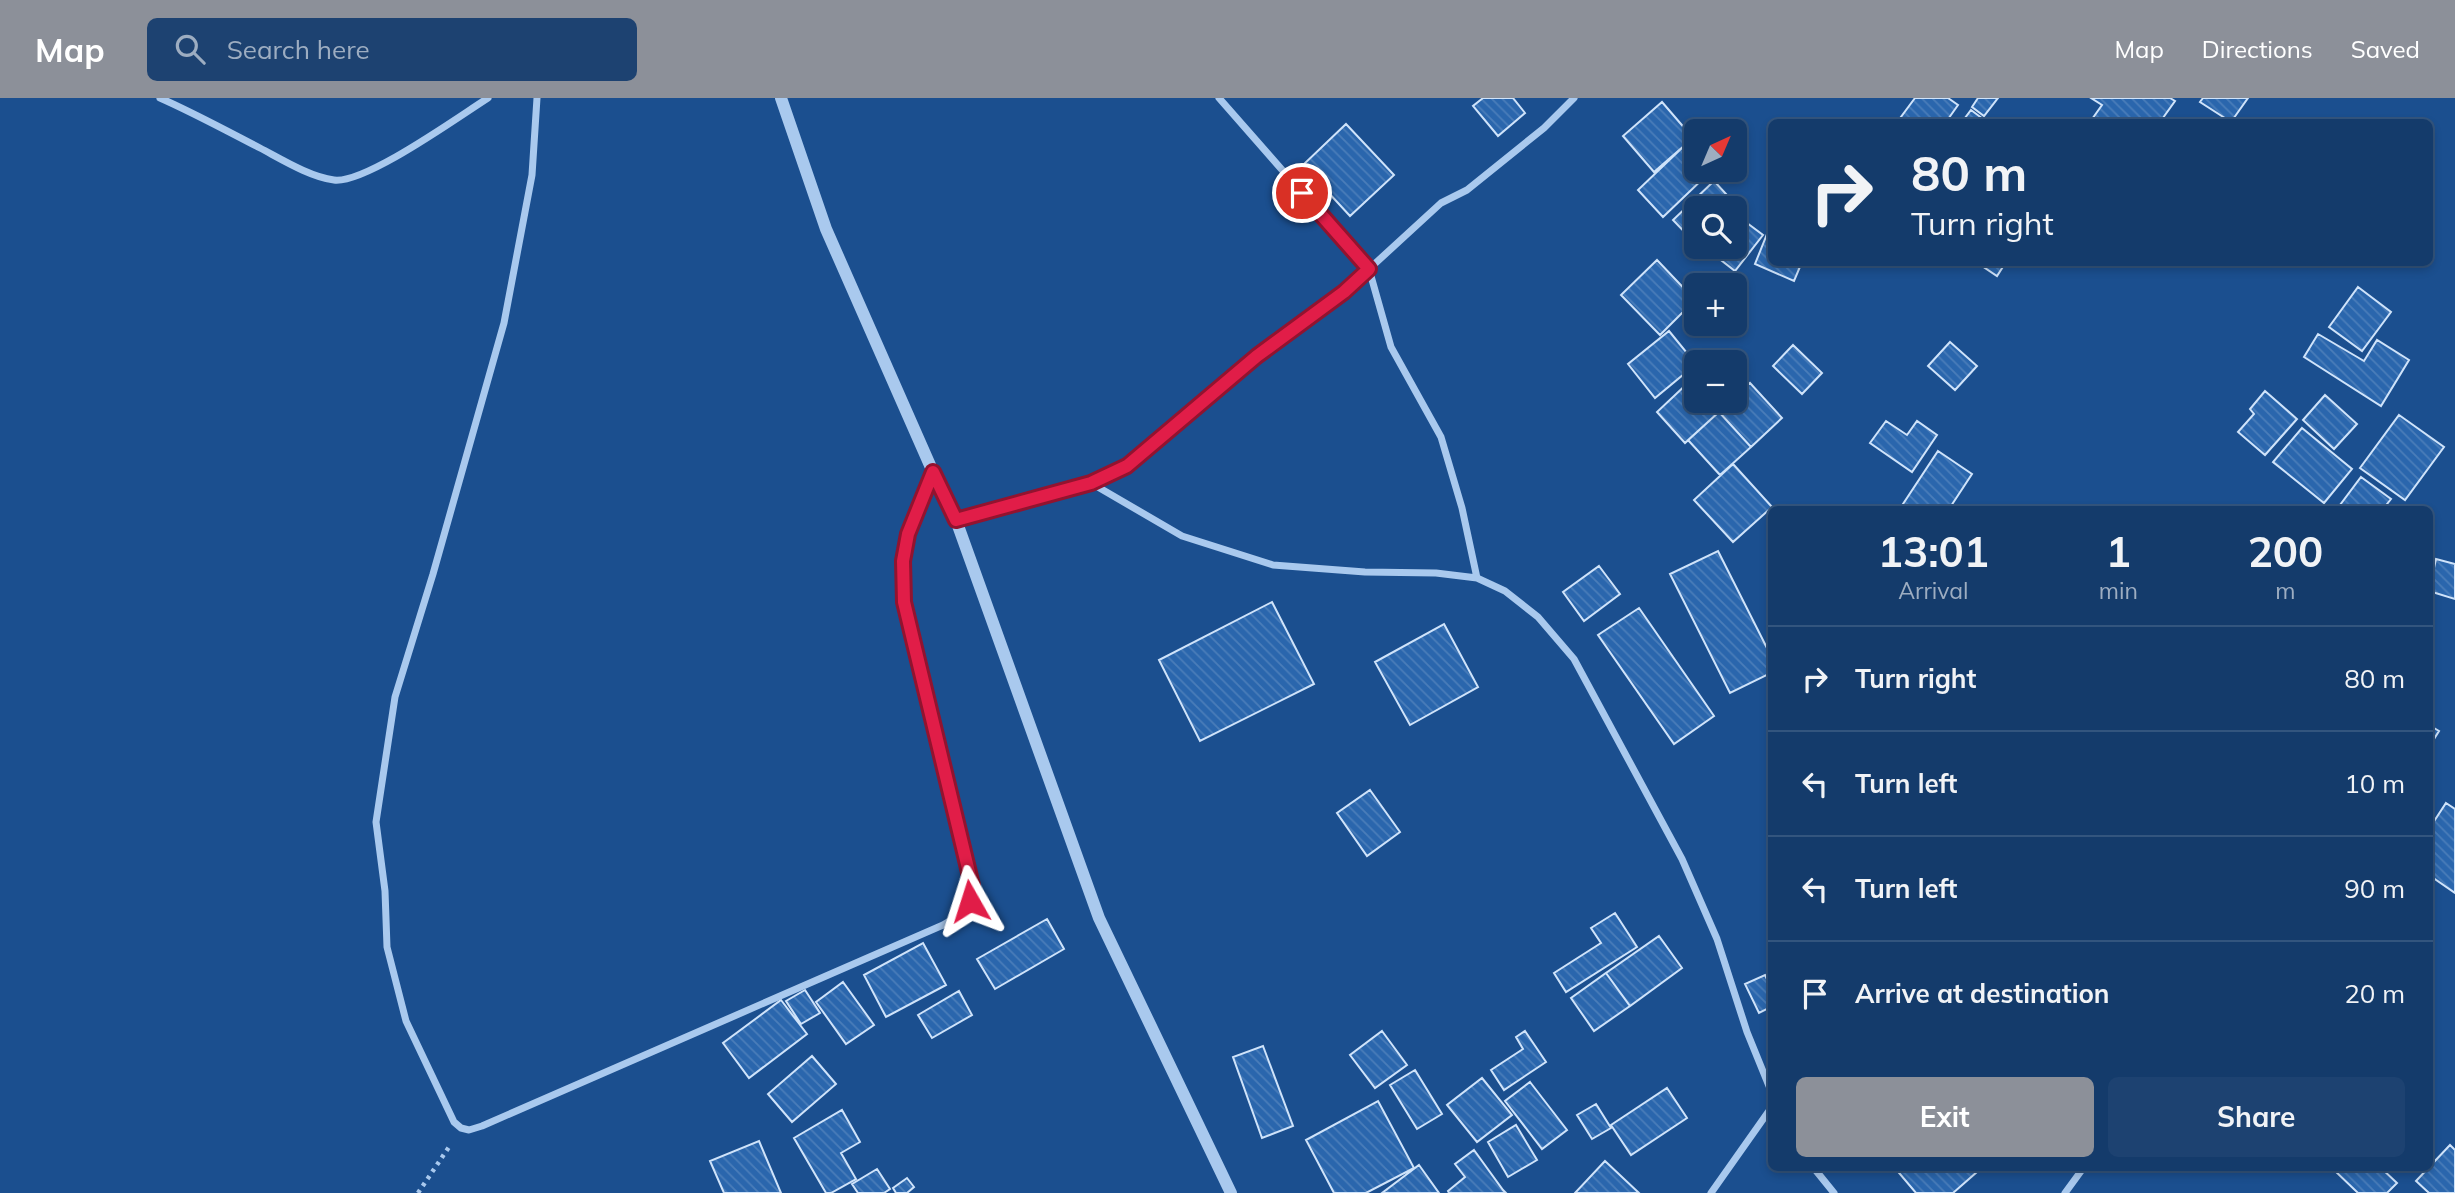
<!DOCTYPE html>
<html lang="en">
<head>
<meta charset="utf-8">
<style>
	:root { --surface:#143b6b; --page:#1d4271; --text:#f1f3f6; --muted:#9dadc1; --line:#33557e; --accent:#8c9099 }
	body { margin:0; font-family:Mulish,sans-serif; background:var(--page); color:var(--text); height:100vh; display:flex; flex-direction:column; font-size:26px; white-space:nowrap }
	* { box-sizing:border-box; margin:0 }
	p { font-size:23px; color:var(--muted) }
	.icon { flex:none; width:38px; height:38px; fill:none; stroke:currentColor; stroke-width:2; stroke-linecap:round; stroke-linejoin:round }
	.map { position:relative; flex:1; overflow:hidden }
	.side { position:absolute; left:1768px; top:408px; width:665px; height:665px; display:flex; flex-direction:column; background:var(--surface); border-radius:10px; box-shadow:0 4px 10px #0003,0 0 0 2px var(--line) }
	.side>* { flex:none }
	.top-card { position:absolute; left:1768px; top:21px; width:665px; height:147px; border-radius:10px; box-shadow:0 4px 10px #0003,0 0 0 2px var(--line); background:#143b6b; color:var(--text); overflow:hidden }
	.needle { width:46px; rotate:44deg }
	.tools { position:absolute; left:1684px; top:21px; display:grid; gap:14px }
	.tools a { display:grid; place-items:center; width:63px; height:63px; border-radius:10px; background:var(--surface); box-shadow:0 4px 10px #0003,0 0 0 2px var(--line); font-size:35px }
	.pin { position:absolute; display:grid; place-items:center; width:60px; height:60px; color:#fff; margin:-30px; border:4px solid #fff; border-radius:50%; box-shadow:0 2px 7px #0007 }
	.me { position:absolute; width:77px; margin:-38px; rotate:354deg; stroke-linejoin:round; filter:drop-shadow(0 0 5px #0008) }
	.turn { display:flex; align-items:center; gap:24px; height:147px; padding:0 28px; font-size:32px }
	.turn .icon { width:91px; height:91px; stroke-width:2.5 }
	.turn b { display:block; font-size:49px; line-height:60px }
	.eta { display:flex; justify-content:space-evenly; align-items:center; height:119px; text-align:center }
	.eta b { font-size:42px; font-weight:700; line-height:49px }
	.button { display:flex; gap:14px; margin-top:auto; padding:14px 28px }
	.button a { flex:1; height:80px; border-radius:10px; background:var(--accent); color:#fff; font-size:28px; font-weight:700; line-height:80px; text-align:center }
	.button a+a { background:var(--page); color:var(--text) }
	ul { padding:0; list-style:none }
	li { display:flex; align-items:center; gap:21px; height:105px; padding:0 28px; border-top:2px solid var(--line) }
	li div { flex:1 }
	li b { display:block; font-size:26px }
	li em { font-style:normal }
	header { display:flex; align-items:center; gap:42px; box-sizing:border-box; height:98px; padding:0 35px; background:var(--accent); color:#fff }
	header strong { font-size:33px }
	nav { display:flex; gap:38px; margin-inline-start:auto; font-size:24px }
	.search { width:490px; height:63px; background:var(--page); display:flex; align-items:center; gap:18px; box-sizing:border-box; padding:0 24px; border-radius:10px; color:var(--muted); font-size:26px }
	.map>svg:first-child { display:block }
</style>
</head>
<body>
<header>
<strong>Map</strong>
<div class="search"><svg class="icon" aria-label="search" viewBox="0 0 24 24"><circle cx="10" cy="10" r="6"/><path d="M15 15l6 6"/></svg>Search here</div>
<nav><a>Map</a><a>Directions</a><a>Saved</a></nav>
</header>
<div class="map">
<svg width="2455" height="1095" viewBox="0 0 2455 1095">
	<defs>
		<pattern id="building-back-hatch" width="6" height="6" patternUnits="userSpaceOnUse" patternTransform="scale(1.75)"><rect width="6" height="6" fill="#2a66ad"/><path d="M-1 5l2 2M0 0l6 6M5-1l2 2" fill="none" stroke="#4a7db9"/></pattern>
	</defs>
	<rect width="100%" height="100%" fill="#1b4f8f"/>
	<!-- building -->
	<path fill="url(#building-back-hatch)" stroke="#cfe3fa" stroke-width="2" d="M1483,0H1513L1525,15L1498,38L1473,8Z
		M1915,0H1948L1958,7L1946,24H1900L1898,23Z
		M1978,0H1998L1984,18L1972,9Z
		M2091,0H2170L2175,3L2160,24H2090L2102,7Z
		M2203,0H2248L2231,24L2200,4Z
		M1662,4L1693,40L1654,74L1623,38Z
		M1971,12L1987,24H1962Z
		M1346,26L1394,77L1350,118L1303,67Z
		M1684,48L1696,61V72H1706L1709,75L1663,119L1638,92Z
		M1714,83L1738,109L1734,113V110H1696V146L1673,122Z
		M1735,116L1763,137L1735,173L1708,152L1710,149H1734Z
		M1771,126V164H1802L1794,183L1755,166Z
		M1657,162L1695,202L1660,237L1621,197Z
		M1976,164H2006L1997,178Z
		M2358,189L2391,214L2362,253L2329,229Z
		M1669,233L1696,266L1655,300L1628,266Z
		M2318,236L2364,263L2377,242L2409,262L2381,308L2304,259Z
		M1950,244L1977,268L1955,292L1928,268Z
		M1793,247L1822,275L1802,296L1773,268Z
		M1690,283L1696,289V303H1709L1719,314L1685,345L1657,314Z
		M1750,285L1782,320L1751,349L1719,314L1731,303H1734V299Z
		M2265,293L2297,321L2265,357L2238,334L2254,316L2250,311Z
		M2325,297L2357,326L2334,351L2303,322Z
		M1719,314L1751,349L1720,377L1688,342Z
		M2399,317L2444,349L2405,402L2360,370Z
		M1886,323L1907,337L1917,323L1937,337L1912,374L1870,345Z
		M2302,330L2352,371L2324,405L2273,364Z
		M1938,353L1972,376L1949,411H1911L1903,406Z
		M1733,366L1772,409L1733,444L1694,402Z
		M2361,379L2391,401L2383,411H2337Z
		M1718,453L1771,558V575L1730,595L1670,476Z
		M2436,461L2455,466V501L2429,493Z
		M1599,468L1620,496L1584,523L1563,494Z
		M1272,504L1314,586L1200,643L1159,562Z
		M1639,510L1714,618L1674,646L1598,537Z
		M1444,526L1478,589L1410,627L1375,564Z
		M2429,627L2439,633L2429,649Z
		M1370,692L1400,734L1367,758L1337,715Z
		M2446,705L2455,711V795L2429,777V731Z
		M1615,815L1637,849L1566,894L1554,875L1601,845L1591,830Z
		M1047,821L1064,851L995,891L977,861Z
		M1659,838L1682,870L1630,908L1606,875Z
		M923,845L946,887L886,919L864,877Z
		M1606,875L1630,908L1594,933L1571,900Z
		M1765,877L1771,890V909L1759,915L1745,886Z
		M843,884L874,927L846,946L816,904Z
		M805,892L820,915L801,926L786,903Z
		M959,893L972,917L932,940L918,917Z
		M781,902L807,936L749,980L723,945Z
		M1382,933L1407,967L1375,990L1350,957Z
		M1525,933L1546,964L1504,992L1491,972L1523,951L1516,939Z
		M1263,948L1293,1028L1262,1040L1233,959Z
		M812,958L836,986L792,1024L768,996Z
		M1415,972L1442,1016L1417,1031L1390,987Z
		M1482,980L1512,1017L1477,1044L1447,1007Z
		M1530,984L1567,1032L1542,1051L1505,1003Z
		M1667,990L1687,1020L1631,1057L1611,1027Z
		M1378,1003L1414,1070L1366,1095H1334L1306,1042Z
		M1596,1006L1611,1030L1592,1041L1577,1017Z
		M842,1012L860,1044L841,1055L856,1081L831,1095H826L794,1040Z
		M1516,1027L1537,1062L1508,1079L1488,1044Z
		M759,1043L781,1095H724L710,1063Z
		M2450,1047L2455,1052V1095H2429L2416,1083Z
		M1474,1052L1503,1092L1506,1095H1449L1448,1093L1465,1079L1455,1066Z
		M1605,1063L1639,1095H1575Z
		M1419,1067L1439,1095H1382Z
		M1894,1069H1975L1978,1073L1953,1095H1916Z
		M2335,1069H2380L2397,1085L2387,1095H2358L2333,1071Z
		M877,1071L890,1091L884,1095H858L852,1086Z
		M907,1080L914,1089L907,1095H896L893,1090Z"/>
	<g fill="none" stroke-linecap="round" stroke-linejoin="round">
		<!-- path -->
		<path stroke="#a9c9ee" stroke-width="4.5" stroke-dasharray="3.5 5" stroke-linecap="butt" d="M418,1095L449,1049"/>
		<!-- minor -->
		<path stroke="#a9c9ee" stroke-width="7" d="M160,0C194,15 227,33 260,50C281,61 310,79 334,82C365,86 458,19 488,0
			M537,0L532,77L504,225L433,476L395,599L376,724L385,793L387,849L406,923L454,1024L461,1030L469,1032L482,1028L943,827C962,816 970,809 972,787L904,504L903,463L908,436L932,374
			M1219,0L1369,171L1391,249L1441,339L1462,410L1477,480
			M1091,385L1182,438L1273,467L1365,474L1436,475L1477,480L1505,493L1538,519L1574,561L1682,761L1717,841L1747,934L1771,993
			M956,422L1091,385L1127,368L1257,258L1344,194L1441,105L1467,92L1544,30L1574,0
			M1813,1069L1834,1095
			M1711,1095L1771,1010
			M2065,1095L2084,1069"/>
		<!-- tertiary -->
		<path stroke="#a9c9ee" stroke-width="12" d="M781,0L826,131L933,374L956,422L1099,820L1231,1095"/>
	</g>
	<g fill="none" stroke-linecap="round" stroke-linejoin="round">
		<defs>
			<path id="route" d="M970,803L972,787L904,504L903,463L908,436L933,374L956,422L1091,385L1127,368L1257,258L1344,194L1369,171L1302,95"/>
		</defs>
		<!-- route casing -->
		<use href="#route" stroke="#92132f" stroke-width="18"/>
		<!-- route -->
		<use href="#route" stroke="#e11d48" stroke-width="12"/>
	</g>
</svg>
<div class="tools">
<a><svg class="needle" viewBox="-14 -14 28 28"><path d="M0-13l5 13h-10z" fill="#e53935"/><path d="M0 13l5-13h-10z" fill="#9dadc1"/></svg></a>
<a><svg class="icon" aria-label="search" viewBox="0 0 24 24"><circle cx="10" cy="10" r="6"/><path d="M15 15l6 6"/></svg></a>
<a>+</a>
<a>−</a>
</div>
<div class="pin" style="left:1302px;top:95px;background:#d93025"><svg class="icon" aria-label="arrive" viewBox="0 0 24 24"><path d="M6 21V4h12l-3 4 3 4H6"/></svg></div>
<svg class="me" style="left:970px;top:803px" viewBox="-20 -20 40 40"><path d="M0-17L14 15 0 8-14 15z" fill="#e11d48" stroke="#fff" stroke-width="4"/></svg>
<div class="top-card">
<div class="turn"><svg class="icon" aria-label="right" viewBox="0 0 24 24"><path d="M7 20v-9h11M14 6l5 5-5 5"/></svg><div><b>80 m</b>Turn right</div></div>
</div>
<section class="side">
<div class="eta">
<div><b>13:01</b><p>Arrival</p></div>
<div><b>1</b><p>min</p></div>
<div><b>200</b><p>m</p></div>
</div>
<ul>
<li><svg class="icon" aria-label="right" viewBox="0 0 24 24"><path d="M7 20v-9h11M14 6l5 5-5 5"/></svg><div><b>Turn right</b></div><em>80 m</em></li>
<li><svg class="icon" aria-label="left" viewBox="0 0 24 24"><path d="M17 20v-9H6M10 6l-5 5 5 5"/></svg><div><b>Turn left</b></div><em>10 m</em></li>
<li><svg class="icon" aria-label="left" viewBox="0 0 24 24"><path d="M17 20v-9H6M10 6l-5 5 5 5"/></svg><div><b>Turn left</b></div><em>90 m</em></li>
<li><svg class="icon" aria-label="arrive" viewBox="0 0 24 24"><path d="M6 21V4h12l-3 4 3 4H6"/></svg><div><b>Arrive at destination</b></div><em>20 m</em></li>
</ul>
<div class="button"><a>Exit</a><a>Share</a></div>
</section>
</div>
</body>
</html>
